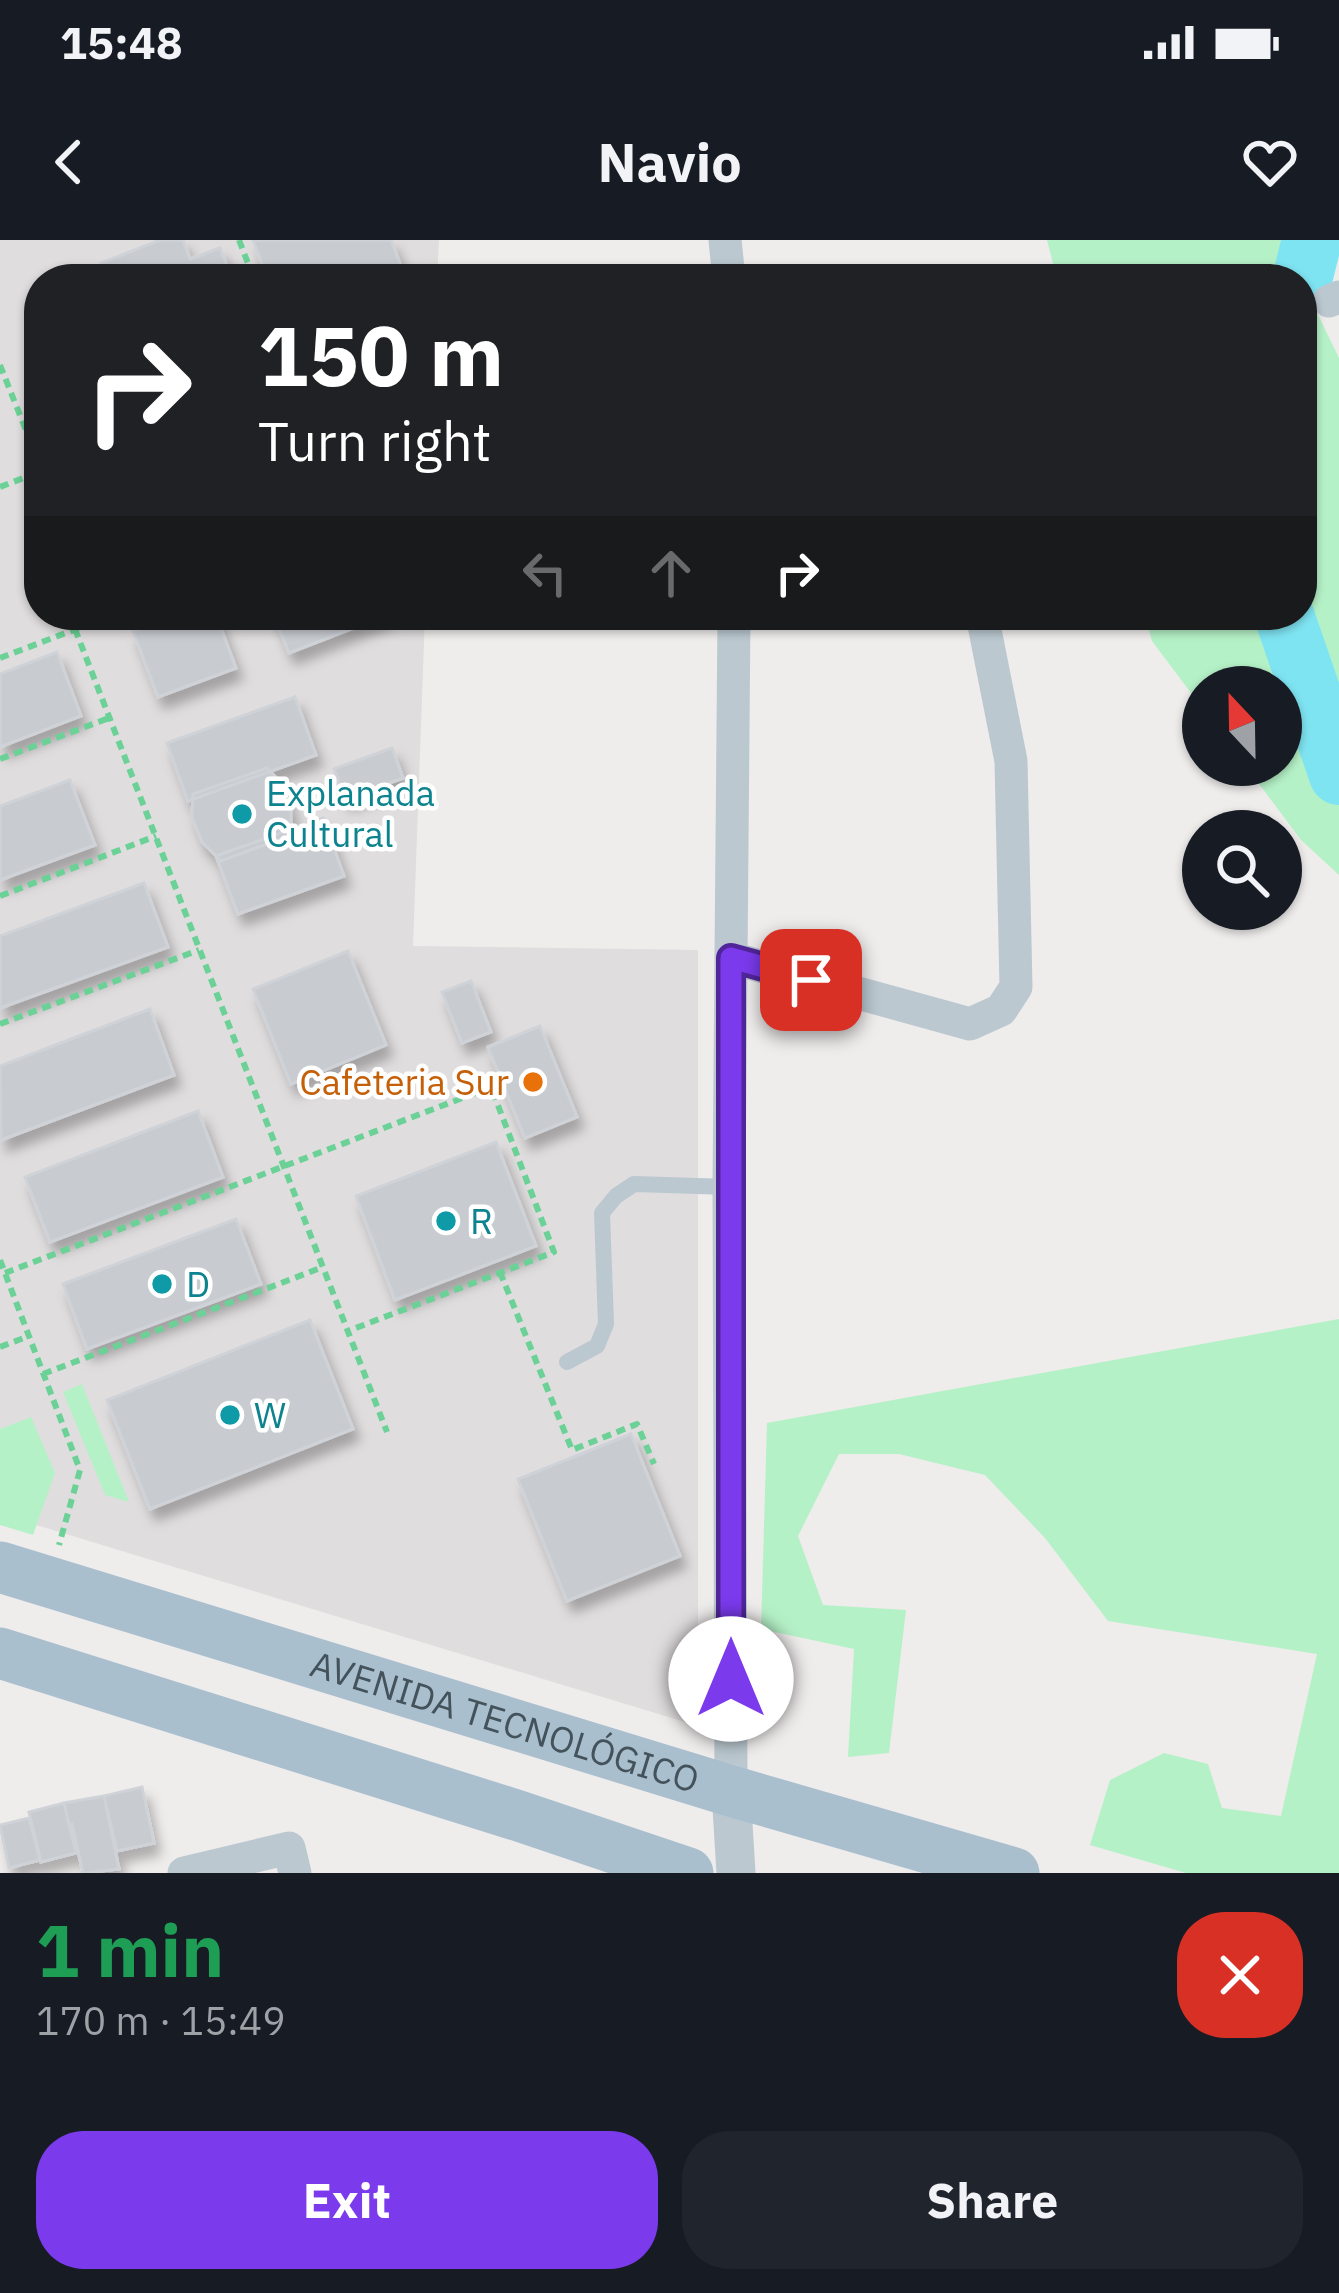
<!DOCTYPE html>
<html lang="en">
<head>
<meta charset="utf-8">
<style>
	:root { --surface:#171b24; --page:#20242c; --text:#f1f3f6; --muted:#9ea1a6; --accent:#7c3aed }
	body { margin:0; font-family:"IBM Plex Sans",sans-serif; background:var(--page); color:var(--text); height:100vh; display:flex; flex-direction:column; font-size:45px; white-space:nowrap }
	* { box-sizing:border-box; margin:0 }
	p { font-size:39px; color:var(--muted) }
	.icon { flex:none; width:66px; height:66px; fill:none; stroke:currentColor; stroke-width:2; stroke-linecap:round; stroke-linejoin:round }
	.map { position:relative; height:1633px; overflow:hidden }
	.drawer { display:flex; flex-direction:column; background:var(--surface); flex:1 }
	.drawer>* { flex:none }
	.top-card { position:absolute; left:24px; top:24px; width:1293px; height:366px; border-radius:48px; box-shadow:0 3px 9px #0004; background:#202124; color:#fff; overflow:hidden }
	.needle { width:78px; rotate:338deg }
	.fabs { position:absolute; left:1182px; top:426px; display:grid; gap:24px }
	.fabs a { display:grid; place-items:center; width:120px; height:120px; border-radius:50%; background:var(--surface); box-shadow:0 3px 9px #0004; font-size:60px }
	.pin { position:absolute; display:grid; place-items:center; width:102px; height:102px; color:#fff; margin:-51px; border-radius:24px; box-shadow:0 6px 18px #0006 }
	.me { position:absolute; width:132px; margin:-66px; rotate:0deg; stroke-linejoin:round; filter:drop-shadow(0 0 9px #0008) }
	.turn { display:flex; align-items:center; gap:42px; height:252px; padding:0 36px; font-size:54px }
	.turn .icon { width:156px; height:156px; stroke-width:2.5 }
	.turn b { display:block; font-size:84px; line-height:102px }
	.lanes { display:flex; align-items:center; height:114px; padding:0 36px; background:#0003; justify-content:center; gap:60px; direction:ltr }
	.lanes .off { opacity:.35 }
	.round { display:grid; place-items:center; flex:none; width:126px; height:126px; border-radius:48px; background:var(--page) }
	.headline { display:flex; align-items:center; justify-content:space-between; height:204px; padding:0 36px }
	h1 { font-size:72px; font-weight:700; line-height:90px; color:#1e9e55 }
	.action { display:flex; gap:24px; margin-top:auto; padding:24px 36px }
	.action a { flex:1; height:138px; border-radius:48px; background:var(--accent); color:#fff; font-size:48px; font-weight:700; line-height:138px; text-align:center }
	.action a+a { background:var(--page); color:var(--text) }
	.status { display:flex; justify-content:space-between; align-items:center; height:84px; padding:0 60px; background:var(--surface); direction:ltr }
	.status svg { height:33px; fill:currentColor }
	header { display:flex; justify-content:space-between; align-items:center; height:156px; padding:0 36px; background:var(--surface); font-size:54px; font-weight:700 }
	.map>svg:first-child { display:block }
</style>
</head>
<body>
<div class="status"><b>15:48</b><svg viewBox="0 0 49 12"><path d="M0 12V9h3v3zM5 12V6h3v6zM10 12V3h3v9zM15 12V0h3v12zM26 1h20v11H26zM47 4h2v5h-2z"/></svg></div>
<header><svg class="icon" aria-label="back" viewBox="0 0 24 24"><path d="M15 5l-7 7 7 7"/></svg>Navio<svg class="icon" aria-label="heart" viewBox="0 0 24 24"><path d="M12 20l-8-8c-3-5 5-10 8-4 3-6 11-1 8 4z"/></svg></header>
<div class="map">
<svg width="1339" height="1633" viewBox="0 0 1339 1633">
	<defs>
		<filter id="shadow"><feDropShadow dx="6" dy="11" stdDeviation="6" flood-color="#0004"/></filter>
	</defs>
	<rect width="100%" height="100%" fill="#efecec"/>
	<!-- education -->
	<path fill="#e0ddde" d="M0,0H439L437,39H39V375H425L413,706L698,710V1486L0,1274Z"/>
	<!-- green -->
	<path fill="#b5f1c7" d="M1047,0H1330L1306,50L1339,118V635L1301,600L1245,525H1281V447H1203V469L1152,401L1145,375H1302V39H1057Z
		M1339,1079V1633H1186L1090,1605L1110,1540L1164,1513L1208,1524L1222,1568L1281,1576L1317,1414L1108,1381L1045,1298L985,1235L899,1214H839L798,1296L823,1365L906,1370L889,1513L848,1517L854,1409L761,1389L767,1183Z
		M82,1144L129,1262L105,1255L63,1152Z
		M31,1177L55,1233L33,1295L0,1285V1189Z"/>
	<g fill="none" stroke-linecap="round" stroke-linejoin="round">
		<!-- river -->
		<path stroke="#7fe4f2" stroke-width="60" d="M1302,40L1312,0
			M1284,375L1339,535"/>
	</g>
	<!-- building -->
	<path fill="#c8ccd1" stroke="#cfd3d8" stroke-width="3" filter="url(#shadow)" d="M160,0H183L190,19L220,8L232,39H107L101,23Z
		M253,0H391L406,39H268Z
		M175,375H216L236,428L158,457L133,391Z
		M274,375H387L289,413Z
		M57,412L81,476L0,507V434Z
		M295,457L316,515L188,561L167,503Z
		M392,508L403,538L345,559L334,529Z
		M267,528L281,543L291,571V595L221,621L202,602L192,577L193,554Z
		M70,540L95,605L0,640V566Z
		M323,578L344,636L238,674L216,616Z
		M144,643L168,707L0,768V696Z
		M348,711L386,805L291,844L253,749Z
		M471,741L491,792L462,803L442,752Z
		M150,769L174,835L1,900L0,826Z
		M540,786L577,877L525,898L488,807Z
		M198,871L223,937L50,1002L25,937Z
		M496,902L536,1006L395,1060L356,956Z
		M236,979L261,1044L87,1109L63,1044Z
		M310,1080L353,1189L150,1269L107,1160Z
		M631,1194L680,1316L567,1361L518,1239Z
		M142,1547L154,1603L117,1611L104,1556Z
		M104,1556L119,1629L83,1633L72,1584L69,1585L64,1563Z
		M64,1563L76,1613L41,1622L29,1572Z
		M29,1578L40,1620L9,1628L0,1585Z"/>
	<g fill="none" stroke-linecap="round" stroke-linejoin="round">
		<!-- path -->
		<path stroke="#6bd196" stroke-width="6" stroke-dasharray="9 6" stroke-linecap="butt" d="M239,0L254,39
			M0,125L39,223
			M0,247L39,232
			M75,389L387,1192
			M0,418L113,375
			M0,519L109,478
			M0,656L156,596
			M0,784L199,710
			M0,1020L80,1230L59,1305
			M500,1032L572,1210L637,1184L654,1224
			M5,1033L491,847L554,1012L348,1091
			M0,1107L29,1096
			M43,1134L323,1027"/>
		<!-- service -->
		<path stroke="#bbc8d0" stroke-width="16" d="M567,1122L597,1106L606,1084L602,973L616,956L634,944L729,947"/>
		<!-- minor -->
		<path stroke="#bbc8d0" stroke-width="33" d="M725,0L729,39
			M1329,61L1339,57
			M731,718L970,784L1001,770L1016,747L1011,521L982,375
			M731,1551L729,947L734,375
			M184,1633L289,1608L295,1633"/>
		<!-- tertiary -->
		<path stroke="#bbc8d0" stroke-width="39" d="M731,1551L736,1633"/>
		<!-- primary -->
		<g stroke="#a9bfce" stroke-width="51">
			<path id="s1" d="M0,1327L731,1551L1014,1633"/>
			<path d="M0,1413L519,1576L688,1633"/>
		</g>
	</g>
	<g fill="none" stroke-linecap="round" stroke-linejoin="round">
		<defs>
			<path id="route" d="M731,1439V718L811,740"/>
		</defs>
		<!-- route casing -->
		<use href="#route" stroke="#51269a" stroke-width="30"/>
		<!-- route -->
		<use href="#route" stroke="#7c3aed" stroke-width="21"/>
	</g>
	<!-- markers -->
	<g fill="#0f9aa8" stroke="#fff" stroke-width="4.5">
		<circle cx="242" cy="574" r="12"/>
		<circle cx="446" cy="981" r="12"/>
		<circle cx="162" cy="1044" r="12"/>
		<circle cx="230" cy="1175" r="12"/>
	</g>
	<circle fill="#e8710a" stroke="#fff" stroke-width="4.5" cx="533" cy="842" r="12"/>
	<g text-anchor="middle" stroke-width="9" stroke-linejoin="round" paint-order="stroke">
		<!-- culture labels -->
		<g font-size="36" fill="#0d838f" stroke="#fff" text-anchor="start">
			<text x="266" y="566">Explanada<tspan x="266" dy="41">Cultural</tspan></text>
			<text x="470" y="994">R</text>
			<text x="186" y="1057">D</text>
			<text x="254" y="1188">W</text>
		</g>
		<!-- food labels -->
		<g font-size="36" fill="#c56008" stroke="#fff" text-anchor="end">
			<text x="509" y="855">Cafeteria Sur</text>
		</g>
		<!-- street labels -->
		<g font-size="36" fill="#43525b" stroke="#fff">
			<text dy="13" stroke="none"><textPath href="#s1" startOffset="528">AVENIDA TECNOLÓGICO</textPath></text>
		</g>
	</g>
</svg>
<div class="fabs">
<a><svg class="needle" viewBox="-14 -14 28 28"><path d="M0-13l5 13h-10z" fill="#e53935"/><path d="M0 13l5-13h-10z" fill="#9ea1a6"/></svg></a>
<a><svg class="icon" aria-label="search" viewBox="0 0 24 24"><circle cx="10" cy="10" r="6"/><path d="M15 15l6 6"/></svg></a>
</div>
<div class="pin" style="left:811px;top:740px;background:#d93025"><svg class="icon" aria-label="arrive" viewBox="0 0 24 24"><path d="M6 21V4h12l-3 4 3 4H6"/></svg></div>
<svg class="me" style="left:731px;top:1439px" viewBox="-20 -20 40 40"><circle r="19" fill="#fff"/><path d="M0-13L10 11 0 6-10 11z" fill="#7c3aed"/></svg>
<div class="top-card">
<div class="turn"><svg class="icon" aria-label="right" viewBox="0 0 24 24"><path d="M7 20v-9h11M14 6l5 5-5 5"/></svg><div><b>150 m</b>Turn right</div></div>
<div class="lanes"><svg class="icon off" aria-label="left" viewBox="0 0 24 24"><path d="M17 20v-9H6M10 6l-5 5 5 5"/></svg><svg class="icon off" aria-label="ahead" viewBox="0 0 24 24"><path d="M12 20V5M6 11l6-6 6 6"/></svg><svg class="icon" aria-label="right" viewBox="0 0 24 24"><path d="M7 20v-9h11M14 6l5 5-5 5"/></svg></div>
</div>
</div>
<section class="drawer">
<div class="headline"><div><h1>1 min</h1><p>170 m · 15:49</p></div><a class="round" style="background:#d93025;color:#fff"><svg class="icon" aria-label="close" viewBox="0 0 24 24"><path d="M6 6l12 12M18 6L6 18"/></svg></a></div>
<div class="action"><a>Exit</a><a>Share</a></div>
</section>
</body>
</html>
